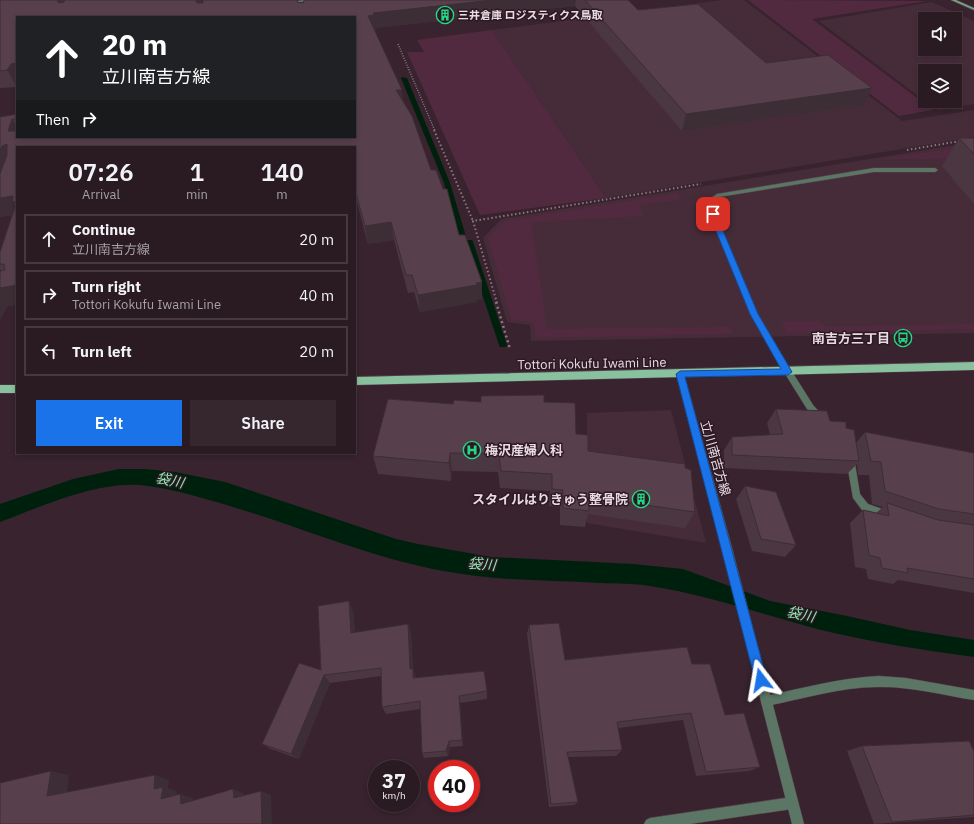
<!DOCTYPE html>
<html lang="en">
<head>
<meta charset="utf-8">
<style>
	:root { --surface:#2a1a22; --page:#36272f; --text:#f1f3f6; --muted:#a5a1a5; --line:#463840; --accent:#1a73e8 }
	body { margin:0; font-family:"IBM Plex Sans","Noto Sans JP",sans-serif; background:var(--page); color:var(--text); height:100vh; display:flex; flex-direction:column; font-size:15px; white-space:nowrap }
	* { box-sizing:border-box; margin:0 }
	p { font-size:13px; color:var(--muted) }
	.icon { flex:none; width:22px; height:22px; fill:none; stroke:currentColor; stroke-width:2; stroke-linecap:round; stroke-linejoin:round }
	.map { position:relative; flex:1; overflow:hidden }
	.side { position:absolute; left:16px; top:146px; width:340px; height:308px; display:flex; flex-direction:column; background:var(--surface); border-radius:0px; box-shadow:0 2px 6px #0003,0 0 0 1px var(--line) }
	.side>* { flex:none }
	.guide { position:absolute; left:16px; top:16px; width:340px; height:122px; border-radius:0px; box-shadow:0 2px 6px #0003,0 0 0 1px var(--line); background:#202124; color:#fff; overflow:hidden }
	.buttons { position:absolute; left:918px; top:12px; display:grid; gap:8px }
	.buttons a { display:grid; place-items:center; width:44px; height:44px; border-radius:0px; background:var(--surface); box-shadow:0 2px 6px #0003,0 0 0 1px var(--line); font-size:20px }
	.speed { position:absolute; left:368px; top:760px; display:flex; gap:8px; font-size:20px; font-weight:700; text-align:center }
	.speed>* { display:grid; place-content:center; width:52px; height:52px; border-radius:50%; background:var(--surface); box-shadow:0 2px 6px #0003,0 0 0 1px var(--line); line-height:1 }
	.speed small { font-size:10px; font-weight:400 }
	.speed .limit { border:6px solid #d22; background:#fff; color:#111 }
	.pin { position:absolute; display:grid; place-items:center; width:34px; height:34px; color:#fff; margin:-17px; border-radius:8px; box-shadow:0 2px 6px #0006 }
	.me { position:absolute; width:44px; margin:-22px; rotate:346deg; stroke-linejoin:round; filter:drop-shadow(0 0 3px #0008) }
	.turn { display:flex; align-items:center; gap:14px; height:84px; padding:0 20px; font-size:18px }
	.turn .icon { width:52px; height:52px; stroke-width:2.5 }
	.turn b { display:block; font-size:28px; line-height:34px }
	.then { display:flex; align-items:center; height:38px; padding:0 20px; background:#0003; gap:8px; font-size:15px }
	.eta { display:flex; justify-content:space-evenly; align-items:center; height:68px; text-align:center }
	.eta b { font-size:24px; font-weight:600; line-height:28px }
	.button { display:flex; gap:8px; margin-top:auto; padding:8px 20px }
	.button a { flex:1; height:46px; border-radius:0px; background:var(--accent); color:#fff; font-size:16px; font-weight:600; line-height:46px; text-align:center }
	.button a+a { background:var(--page); color:var(--text) }
	ul { padding:0; list-style:none }
	li { display:flex; align-items:center; gap:12px; height:50px; margin:0 8px 6px; padding:0 12px; border:2px solid var(--line); border-radius:0px }
	li div { flex:1 }
	li b { display:block; font-size:15px }
	li em { font-style:normal }
	.map>svg:first-child { display:block }
</style>
</head>
<body>
<div class="map">
<svg width="974" height="824" viewBox="0 0 974 824">
	<rect width="100%" height="100%" fill="#38232e"/>
	<!-- built -->
	<path fill="#462c39" fill-rule="evenodd" d="M722,0H744L902,121L974,110V137L606,198L492,30Z
		M932,2L974,21V104L938,110L925,101H955V71H925V101L819,21ZM925,19H955V49H925Z
		M974,142V333L531,341L530,325L507,322L483,238L501,219Z
		M671,410L706,543L587,523V413Z"/>
	<!-- green -->
	<path fill="#522a40" d="M748,0L927,1L812,19L933,110L899,116Z
		M492,30L606,198L480,215L407,52H424L417,40Z
		M974,145V158L885,159Z
		M678,193L680,200L639,204L643,216L531,222L547,329L730,327L733,334L536,338L534,323L511,319L488,238L505,221Z
		M782,321H818L827,327L974,324V329L787,333Z"/>
	<!-- water -->
	<path fill="#00200e" d="M119,469H145L175,472L225,482L396,539L418,544L491,557L633,564L683,569L770,601L847,616L910,630L974,640V657C922,650 871,642 821,630C764,615 708,595 650,586C634,583 616,584 600,583C549,580 495,581 444,571C371,558 304,528 233,507C203,498 171,488 140,485C94,482 43,506 0,522V504L73,479Z"/>
	<g fill="none" stroke-linecap="round" stroke-linejoin="round">
		<!-- stream -->
		<path fill="#00200e" fill-rule="evenodd" d="M402,77L407,78L450,183L467,240H472L473,242L507,345L506,347H500L499,345L466,245H461L460,243L444,183L401,78Z"/>
		<defs>
			<path id="service" d="M874,168H935L938,170L935,172H874L719,197L711,203L758,314L792,372L791,374H785L750,314L705,202L717,194Z
				M879,676L906,678L974,690V700C942,695 910,686 877,687C840,687 803,699 766,706L762,705L761,701L762,697L766,696C803,688 840,678 879,676Z"/>
			<path id="minor" d="M304,0H317L288,4L286,3Z
				M788,369L791,370L813,405L824,417L823,419H817L807,409L784,372Z
				M850,454L853,455L854,458L860,494L868,504L891,512L892,515L891,518L888,519L862,510L853,498L846,458L847,455Z
				M792,797L796,799L798,803L796,807L792,809L690,824H644L646,820L650,818Z"/>
			<path id="tertiary" d="M680,371L684,374L732,548L804,824H792L722,548L676,374Z"/>
			<path id="secondary" d="M951,0H956L974,8V10Z"/>
			<path id="primary" d="M974,362V370L355,385V377Z
				M0,385H17V393H0Z"/>
		</defs>
		<!-- service casing -->
		<use href="#service" stroke="#54404b" stroke-width="1"/>
		<!-- minor casing -->
		<use href="#minor" stroke="#54404b" stroke-width="1"/>
		<!-- tertiary casing -->
		<use href="#tertiary" stroke="#54404b" stroke-width="1"/>
		<!-- secondary casing -->
		<use href="#secondary" stroke="#54404b" stroke-width="1"/>
		<!-- primary casing -->
		<use href="#primary" stroke="#54404b" stroke-width="1"/>
		<!-- path-far2 -->
		<path stroke="#8b7982" stroke-width="1.5" stroke-dasharray="1 1.5" stroke-linecap="butt" d="M398,44L435,131"/>
		<!-- path-far1 -->
		<path stroke="#8b7982" stroke-width="2" stroke-dasharray="1.5 2.5" stroke-linecap="butt" d="M434,130L473,221
			M907,150L960,141
			M497,303L473,221L701,184"/>
		<!-- path -->
		<path stroke="#8b7982" stroke-width="2.5" stroke-dasharray="2 3" stroke-linecap="butt" d="M496,302L510,349"/>
		<!-- service -->
		<use href="#service" fill="#5b7664" fill-rule="evenodd"/>
		<!-- minor -->
		<use href="#minor" fill="#5b7664" fill-rule="evenodd"/>
		<!-- tertiary -->
		<use href="#tertiary" fill="#5b7664" fill-rule="evenodd"/>
		<!-- secondary -->
		<use href="#secondary" fill="#75a085" fill-rule="evenodd"/>
		<!-- primary -->
		<use href="#primary" fill="#89c19e" fill-rule="evenodd"/>
	</g>
	<!-- wall -->
	<path fill="#4b3741" d="M0,0H202V3L297,2L303,3L304,1V0H628L638,10L766,63L872,88L864,105L682,131L575,6L375,28L376,31H375L431,170L459,235L482,282V299L477,300V302L420,312L414,292L408,293L394,240L368,244L355,195V147H17V305L8,306L1,270L0,269V252L12,215L0,217V117L17,114V137H355V17H17V87L0,88Z
		M959,138H974V204L942,166Z
		M481,402H544L576,434L588,451L685,468L695,512L685,528L588,514L585,527L560,525V507L549,506L550,491L500,488L498,472L452,471L451,481L378,474L373,456L453,404Z
		M776,409L830,421L846,428L856,443L865,432L974,453V593L898,580L893,584L868,579L866,569L855,567L850,523L863,510L876,513L883,507L872,504L869,475H858L857,464L847,474L724,468V450L732,437L770,435L767,423Z
		M745,486L796,545L785,557L752,551L736,499Z
		M353,611L355,633L408,624L411,633L413,669L416,678L487,691V699L460,703L463,746L450,747L448,756L424,758L422,753L421,709L386,714L382,707L381,676L330,683L299,759L271,749L262,744L321,670Z
		M529,625L565,660L692,664L725,715L760,767L749,771L696,776L683,720L618,728L622,750L616,756L568,757L578,802L574,805L549,807L527,634Z
		M862,746L974,751V817L874,824L847,751Z"/>
	<!-- shaded-wall -->
	<path fill="#3d2d35" d="M58,0H70L65,17L57,1Z
		M196,0H202V17L196,2Z
		M493,0H576L575,6L375,28L376,31L370,32L368,16L373,13Z
		M17,63V87L7,70L11,64Z
		M872,88L864,105L682,131L686,114Z
		M396,90H402L404,106Z
		M12,119L17,128L19,147L8,131Z
		M7,144L13,196L17,201V215L0,217V151L2,146Z
		M391,222L394,240L368,244L365,226Z
		M482,282V299L477,300V302L420,312L418,295Z
		M17,285V305L8,306L0,320V288Z
		M450,453L452,471L451,481L449,463Z
		M349,601L353,611L356,642L351,633Z
		M408,624L411,633L413,674V669L416,677V685L410,669Z
		M324,675L330,683L299,759L291,754Z
		M459,696L460,703L463,746L462,740Z
		M449,741L450,747L448,756L446,751Z
		M51,771L69,775L66,800L47,796Z
		M155,775L169,780L168,788L177,791L176,802L161,799L154,789Z
		M233,789L244,793L245,802L234,798Z
		M261,791L271,795L272,824H262Z
		M180,794L193,798L194,807L181,804Z"/>
	<!-- building -->
	<path fill="#57404c" stroke="#3d2d35" d="M0,0H58L57,1L59,3L64,2L65,0H196V2L198,3H203V0H297V2L303,3L304,1V0H493L373,13L374,15L368,16L402,90H396L412,116L431,170H436L443,189H447L459,235H465L482,282L476,283L477,285L418,295L412,275H406L391,222L365,226L355,190V147H17V201L12,202L13,196L0,198V174L7,155V144L2,146L0,151V117L17,114V119H12L8,131H16L17,129V137H355V17H17V63L11,64L7,70L0,71Z
		M585,0H628L638,10L698,4L766,63L828,55L872,88L686,114Z
		M959,138H974V154Z
		M17,201V285L0,288V271L5,270L4,264H0V252Z
		M544,395V402L575,403L576,434L588,435V451L685,464V468L691,470L695,512L589,497V511L563,508V490L552,489V474L501,471L499,454L450,453L449,463L373,456L388,399L453,404L454,400L481,402V396Z
		M776,409L827,411L830,421L846,422V428L854,430L859,461L732,455V437L783,434Z
		M865,432L974,453V514L939,509L885,491L881,462L871,461Z
		M745,486L776,492L796,545L761,539Z
		M887,503L938,520L974,525V579L907,568L908,573L882,568L880,558L869,555L863,510L889,516Z
		M349,601L351,633L408,624L410,669H413V678L484,671L487,691L459,696L462,740L449,741L446,751L422,753L420,701L382,707L381,668L324,675L291,754L262,744L299,663L321,670L318,606Z
		M559,623L565,660L687,647L692,664H710L725,715L744,713L760,767L706,772L691,713L617,722L622,750L567,752L578,802L551,804L529,625Z
		M969,741L974,751V815L892,822L862,746Z
		M51,771L47,796L155,775L154,789L163,787L161,799L180,794L181,804L233,789L234,798L261,791L262,824H0V783Z"/>
	<!-- route -->
	<path fill="#1a73e8" stroke="#114b97" d="M710,212L716,214L758,314L792,372L788,375L685,377L767,680L765,684L761,686L757,684L755,680L676,374L680,371L781,369L750,314L709,214Z"/>
	<!-- icons -->
	<defs>
		<symbol id="building-ring" viewBox="-11 -11 22 22"><circle r="9.5" fill="#2d1924" stroke="#24d886" stroke-width="1.5"/><path d="M-4-6H4V6H1V3H-1V6H-4ZM-2.5-4.3h1.7v1.8h-1.7ZM.8-4.3h1.7v1.8H.8ZM-2.5-1h1.7V.8h-1.7ZM.8-1h1.7V.8H.8Z" fill="#24d886"/></symbol>
		<symbol id="bus-ring" viewBox="-11 -11 22 22"><circle r="9.5" fill="#2d1924" stroke="#24d886" stroke-width="1.5"/><path d="M-5-6H5V4H4V6H2V4H-2V6H-4V4H-5ZM-3.5-4V0h7V-4ZM-3.5 1.2v1.5H-2V1.2ZM2 1.2v1.5H3.5V1.2Z" fill="#24d886"/></symbol>
		<symbol id="hospital-ring" viewBox="-11 -11 22 22"><circle r="9.5" fill="#2d1924" stroke="#24d886" stroke-width="1.5"/><path d="M-5-5h3v3.5h4V-5h3V5h-3V1.5h-4V5h-3Z" fill="#24d886"/></symbol>
	</defs>
	<g fill-rule="evenodd">
		<use href="#building-ring" x="435" y="5" width="20" height="20"/>
		<use href="#bus-ring" x="893" y="328" width="20" height="20"/>
		<use href="#hospital-ring" x="462" y="440" width="20" height="20"/>
		<use href="#building-ring" x="631" y="489" width="20" height="20"/>
	</g>
	<g text-anchor="middle" stroke-width="3" stroke-linejoin="round" paint-order="stroke">
		<!-- far-poi labels -->
		<g font-size="11" font-weight="bold" fill="#eadbe2" stroke="#2d1924" text-anchor="start">
			<text x="458" y="19">三井倉庫 ロジスティクス鳥取</text>
		</g>
		<!-- poi labels -->
		<g font-size="13" font-weight="bold" fill="#eadbe2" stroke="#2d1924" text-anchor="end">
			<text x="890" y="343">南吉方三丁目</text>
			<text x="485" y="455" text-anchor="start">梅沢産婦人科</text>
			<text x="628" y="504">スタイルはりきゅう整骨院</text>
		</g>
		<!-- street labels -->
		<g font-size="13" fill="#eadbe2" stroke="#2d1924">
			<text transform="translate(592 363) rotate(-1)" y="5">Tottori Kokufu Iwami Line</text>
			<text transform="translate(716 458) rotate(74)" y="5">立川南吉方線</text>
		</g>
		<!-- water labels -->
		<g font-size="14" font-style="italic" fill="#8cebb3" stroke="#2d1924">
			<text transform="translate(170 480) rotate(12)" y="5">袋川</text>
			<text transform="translate(482 564) rotate(5)" y="5">袋川</text>
			<text transform="translate(801 614) rotate(12)" y="5">袋川</text>
		</g>
	</g>
</svg>
<div class="buttons">
<a><svg class="icon" aria-label="sound" viewBox="0 0 24 24"><path d="M4 9h4l5-4v14l-5-4H4zM17 9q2 3 0 6"/></svg></a>
<a><svg class="icon" aria-label="layers" viewBox="0 0 24 24"><path d="M12 4l9 5-9 5-9-5zM3 14l9 5 9-5"/></svg></a>
</div>
<div class="speed"><div>37<small>km/h</small></div><div class="limit">40</div></div>
<div class="pin" style="left:713px;top:214px;background:#d93025"><svg class="icon" aria-label="arrive" viewBox="0 0 24 24"><path d="M6 21V4h12l-3 4 3 4H6"/></svg></div>
<svg class="me" style="left:761px;top:680px" viewBox="-20 -20 40 40"><path d="M0-17L14 15 0 8-14 15z" fill="#1a73e8" stroke="#fff" stroke-width="4"/></svg>
<div class="guide">
<div class="turn"><svg class="icon" aria-label="ahead" viewBox="0 0 24 24"><path d="M12 20V5M6 11l6-6 6 6"/></svg><div><b>20 m</b>立川南吉方線</div></div>
<div class="then">Then<svg class="icon" aria-label="right" viewBox="0 0 24 24"><path d="M7 20v-9h11M14 6l5 5-5 5"/></svg></div>
</div>
<section class="side">
<div class="eta">
<div><b>07:26</b><p>Arrival</p></div>
<div><b>1</b><p>min</p></div>
<div><b>140</b><p>m</p></div>
</div>
<ul>
<li><svg class="icon" aria-label="ahead" viewBox="0 0 24 24"><path d="M12 20V5M6 11l6-6 6 6"/></svg><div><b>Continue</b><p>立川南吉方線</p></div><em>20 m</em></li>
<li><svg class="icon" aria-label="right" viewBox="0 0 24 24"><path d="M7 20v-9h11M14 6l5 5-5 5"/></svg><div><b>Turn right</b><p>Tottori Kokufu Iwami Line</p></div><em>40 m</em></li>
<li><svg class="icon" aria-label="left" viewBox="0 0 24 24"><path d="M17 20v-9H6M10 6l-5 5 5 5"/></svg><div><b>Turn left</b></div><em>20 m</em></li>
</ul>
<div class="button"><a>Exit</a><a>Share</a></div>
</section>
</div>
</body>
</html>
